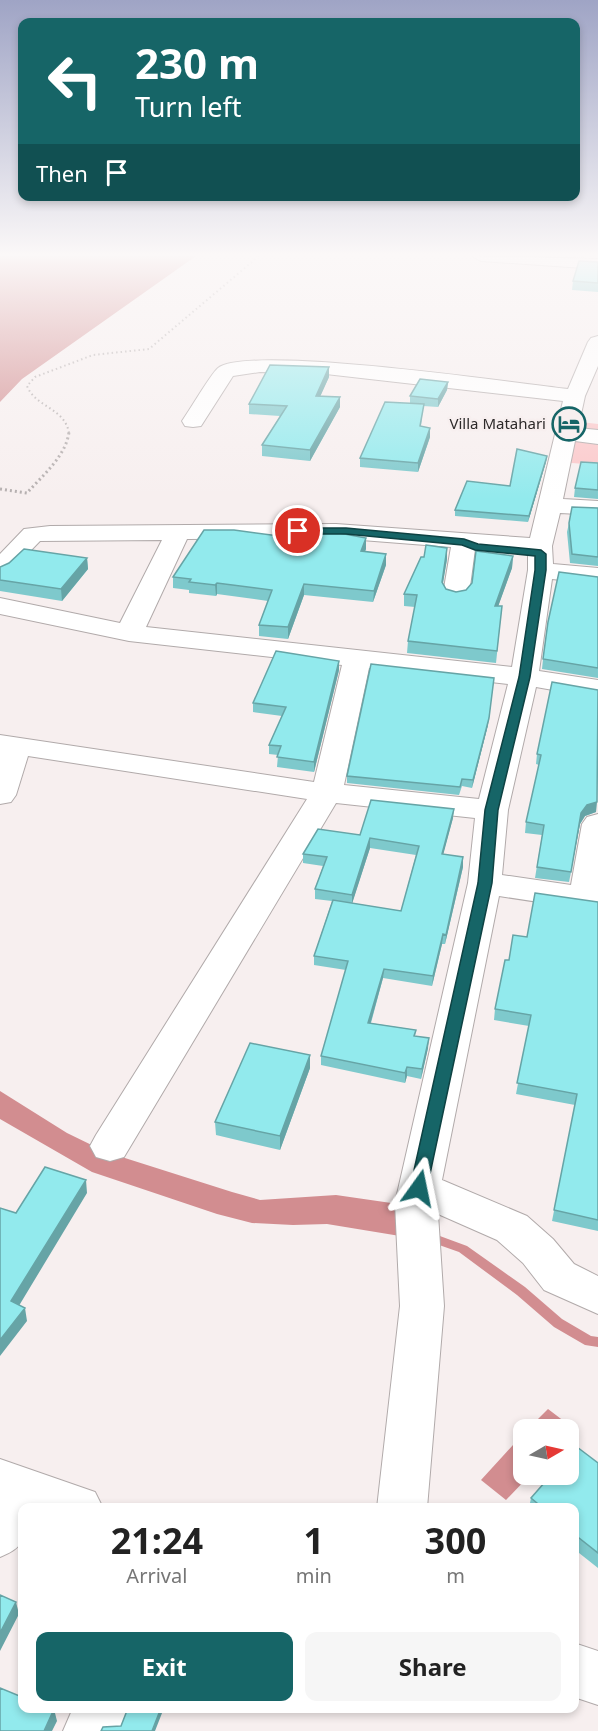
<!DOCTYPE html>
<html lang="en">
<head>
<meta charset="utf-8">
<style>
	:root { --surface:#fff; --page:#f6f6f6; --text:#222; --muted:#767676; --accent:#166567 }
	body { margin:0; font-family:"Noto Sans",sans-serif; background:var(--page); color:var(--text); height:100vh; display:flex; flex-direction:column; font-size:22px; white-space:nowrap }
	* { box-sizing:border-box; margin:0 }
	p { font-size:20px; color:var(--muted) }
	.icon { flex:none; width:33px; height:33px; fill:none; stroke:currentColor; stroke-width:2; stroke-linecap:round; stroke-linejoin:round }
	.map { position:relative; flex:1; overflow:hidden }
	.details { position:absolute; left:18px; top:1503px; width:561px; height:210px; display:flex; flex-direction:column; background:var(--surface); border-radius:12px; box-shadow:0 3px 9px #0003 }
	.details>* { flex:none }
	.guide { position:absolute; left:18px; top:18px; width:562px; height:183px; border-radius:12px; box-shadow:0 3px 9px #0003; background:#166567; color:#fff; overflow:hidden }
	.needle { width:39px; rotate:81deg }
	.controls { position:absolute; left:513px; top:1419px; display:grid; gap:12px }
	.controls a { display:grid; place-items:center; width:66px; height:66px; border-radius:12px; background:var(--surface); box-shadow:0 3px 9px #0003; font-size:30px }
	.pin { position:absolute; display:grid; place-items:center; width:51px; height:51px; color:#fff; margin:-26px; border:3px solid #fff; border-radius:50%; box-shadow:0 2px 6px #0007 }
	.me { position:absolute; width:66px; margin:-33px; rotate:12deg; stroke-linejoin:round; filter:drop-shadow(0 0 4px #0008) }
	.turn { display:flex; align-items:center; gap:21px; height:126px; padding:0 18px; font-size:27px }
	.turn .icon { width:78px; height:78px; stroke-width:2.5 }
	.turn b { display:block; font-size:42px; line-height:51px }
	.then { display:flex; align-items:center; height:57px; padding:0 18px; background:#0003; gap:12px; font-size:22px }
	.eta { display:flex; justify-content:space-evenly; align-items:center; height:102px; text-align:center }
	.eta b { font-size:36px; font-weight:700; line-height:42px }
	.cta { display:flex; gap:12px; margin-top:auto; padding:12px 18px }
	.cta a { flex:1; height:69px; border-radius:12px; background:var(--accent); color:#fff; font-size:24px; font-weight:700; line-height:69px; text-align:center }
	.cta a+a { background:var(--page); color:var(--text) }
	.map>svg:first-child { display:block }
</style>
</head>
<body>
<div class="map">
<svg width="598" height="1731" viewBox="0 0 598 1731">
	<rect width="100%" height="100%" fill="#f7efef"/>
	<!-- green -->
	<path fill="#fbc7c9" d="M572,421L598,424V465L559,462Z"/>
	<!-- water -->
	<path fill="#d28d90" d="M0,256H196L22,379L0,402Z
		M0,1091L67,1133L106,1152L232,1192L260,1200L336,1195L405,1205L400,1236L327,1224L293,1225L252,1223L217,1214L92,1172L0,1119Z
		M548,1409L573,1428L569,1432L568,1430L528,1429Z
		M523,1434L524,1474L530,1475L506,1500L481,1480Z"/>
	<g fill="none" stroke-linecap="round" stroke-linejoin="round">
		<!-- stream -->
		<path fill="#d28d90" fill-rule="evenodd" d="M429,1232L467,1246L525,1287L562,1319L591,1336L598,1337V1347L585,1345L554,1327L517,1295L459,1252L425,1240L423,1237L425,1234Z"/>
		<defs>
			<path id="minor" d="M472,256L598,259V269L481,261Z
				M598,336V366L585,396L578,428L598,430V444L575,441L563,499L598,501V515L560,513L552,546L553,564L598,568V584L552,579L539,671L598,680V698L536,687L508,810L502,875L571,885L582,824L587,817L598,814V911L499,896L442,1180L527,1216L553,1239L574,1264L598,1276V1314L544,1290L523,1263L497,1240L438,1214L444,1306L427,1508H377L400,1306L395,1203L468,883L475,818L336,803L124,1157L110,1161L96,1157L90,1146L96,1135L307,799L28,756L16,795L11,802L0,804V735L314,782L342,665L129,641L0,614V598L120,623L162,540L40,541L9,573L0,576V554L24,529L50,526L336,524L530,538L563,401L317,373L260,372L233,376L201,426L193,427L185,426L182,421C190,410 210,375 218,368C248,344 516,383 568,389L588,342L591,338ZM336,538L451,547L443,594L447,600L456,602L465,600L469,594L475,549L528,553V570L512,667L146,627L187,539ZM369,668L508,684L479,799L344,785Z
				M0,1459L95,1492L103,1508H22C22,1536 30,1545 0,1557Z
				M574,1643L598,1651V1705L574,1697Z
				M73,1708H129L120,1731H63Z"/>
		</defs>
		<!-- minor casing -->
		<use href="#minor" stroke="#b1aaaa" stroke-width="2"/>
		<!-- path-far1 -->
		<path stroke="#b4aeae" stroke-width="2" stroke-dasharray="1.5 3" stroke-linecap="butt" d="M69,433C65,408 35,407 27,386L35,377L93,355L149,349L259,256"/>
		<!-- path -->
		<path stroke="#b4aeae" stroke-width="3" stroke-dasharray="2 3" stroke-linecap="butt" d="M0,489L27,493C43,475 66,456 69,432"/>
		<!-- minor -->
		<use href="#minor" fill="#fff" fill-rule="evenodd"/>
	</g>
	<!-- wall -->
	<path fill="#7ec9cc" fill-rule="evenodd" d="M598,262V292L572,290L573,281Z
		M329,377L320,396L340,397V407L310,461L262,456V445L280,416L249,414V404Z
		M448,382L447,390L438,407L423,406L421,426L430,428V437L418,472L360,467V458L410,403V396Z
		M547,456L546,462L528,522L455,516V510L510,486Z
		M598,463V499L574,497L575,488Z
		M598,508V566L570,563L567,532L569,523Z
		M447,548V559L443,583L446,589L456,592L466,590L513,556L512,568L498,606H502L496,663L407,653L408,641L415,607L404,606V594L424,557Z
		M366,549L365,551L386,565L373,602L304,595L288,639L259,636V625L268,601L217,594L216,596L189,593V590L173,588V577Z
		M87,558L88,569L62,601L0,591V567Z
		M598,577V678L542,669L543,659Z
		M339,670L314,772L277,767L278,755L269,754V745L282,716L253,712V703Z
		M598,690L596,812L585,816L580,824L569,882L535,878L542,835L525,833L526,822L539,765L536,764L537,754Z
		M488,725L472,788L462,786L459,795L347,783V776Z
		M453,818L443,854L463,857V867L445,944H442L432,986L383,978L371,1023L416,1030L415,1036L428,1048L421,1079L407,1076L405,1083L321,1065V1056L346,970L314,965V956L332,901L315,899V889L323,866L303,863V854L360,835ZM370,848L416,855L401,911L352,903Z
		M598,902V1231L552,1221L575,1105L516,1094L529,1026L494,1020L495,1009L509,960L527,937Z
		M310,1055V1068L280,1150L216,1135L215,1122Z
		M598,1463V1568L574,1549V1508H529L531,1498Z"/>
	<!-- shaded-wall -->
	<path fill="#66a4a6" d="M329,367V377L316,406V396Z
		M448,382L447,390L438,407V399Z
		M340,397V407L310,461V450Z
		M430,428V437L418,472V463Z
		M547,456L546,462L528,522L529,516Z
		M366,538V549L361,562V551Z
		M447,548V559L441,594L442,582Z
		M386,554V565L373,602L374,591Z
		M513,556L512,568L494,618L495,606Z
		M87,558L88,569L62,601L61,589Z
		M217,583V594L216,596L215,585Z
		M304,584V595L288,639V627Z
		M339,661V670L314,772V762Z
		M494,678L488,725L472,788L473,780Z
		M597,802L596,812L585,816L580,824L569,882L581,813L587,805Z
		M454,809L453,818L441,863L442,854Z
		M370,838V848L352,904V895Z
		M463,857V867L445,944L446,935Z
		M443,934L442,944L432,986L433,976Z
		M384,969L383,978L368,1032V1023Z
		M429,1038L428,1048L421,1079L422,1069Z
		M310,1055V1068L280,1150V1136Z
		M407,1067V1076L405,1083V1073Z
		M86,1180L87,1193L14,1314L11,1301Z
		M25,1308L27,1321L0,1356V1340Z
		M16,1602L19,1614L0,1651V1633Z
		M161,1708H164L155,1731H152Z
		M54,1709L57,1721L52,1731H44Z"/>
	<!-- building -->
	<path fill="#92eaed" stroke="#66a4a6" stroke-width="1.5" d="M579,261L598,262V283L573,281Z
		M270,365L329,367L316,396L340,397L310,450L262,445L287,406L249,404Z
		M420,379L448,382L438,399L410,396Z
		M385,402L424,404L420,426L430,428L418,463L360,458Z
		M517,449L547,456L529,516L455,510L467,481L510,486Z
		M581,462L598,463V490L575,488Z
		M572,507L598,508V557L572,554L569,523Z
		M204,530H234L302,539L308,530H323L366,538L361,551L386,554L374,591L304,584L288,627L259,625L272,590L217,583L215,585L189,582L191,579L173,577Z
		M426,545L447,548L442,582L446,589L456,592L466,590L472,583L476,551L513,556L495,606H502L497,651L408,641L417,595L404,594L421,557H424Z
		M24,549L87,558L61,589L0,580V567L9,563Z
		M559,572L598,577V668L543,659L548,622Z
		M276,651L339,661L314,762L277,757L281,746L269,745L286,707L253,703Z
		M371,664L494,678L489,718L473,780L462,779L460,787L347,776Z
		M552,682L598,690L597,802L587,805L581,813L571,872L537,867L544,825L526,822L541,755L537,754Z
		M371,800L454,809L442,854L463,857L446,935L443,934L433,976L384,969L368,1023L416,1030L414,1036L429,1038L422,1069L407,1067L405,1073L321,1056L348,961L314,956L333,900L401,911L419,846L370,838L352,895L315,889L327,857L303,854L318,829L360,835Z
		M535,893L598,902V1220L554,1210L577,1094L517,1083L531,1015L495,1009L505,960H509L513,935L527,937Z
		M250,1043L310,1055L280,1136L215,1122Z
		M45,1167L86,1180L11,1301L25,1308L0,1340V1208L16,1213Z
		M577,1447L598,1463V1553L574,1534V1508H543L531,1498L552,1474H568V1456Z
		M0,1595L16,1602L0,1633Z
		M0,1688L22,1697V1708H52L54,1709L44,1731H0Z
		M128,1708H161L152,1731H101L103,1727L121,1726Z"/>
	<!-- sky -->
	<linearGradient id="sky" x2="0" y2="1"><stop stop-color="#9fa4c5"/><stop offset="0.51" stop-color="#fbf8f8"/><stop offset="1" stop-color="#fbf8f8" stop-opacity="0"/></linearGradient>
	<rect width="598" height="499" fill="url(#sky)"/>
	<!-- route -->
	<path fill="#166567" stroke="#0e4243" stroke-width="1.5" d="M294,528H346L464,539L478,544L541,550L546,554V570L530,677L498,810L492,883L427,1188L425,1193L419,1195L413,1193L410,1188L478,883L485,810L519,677L535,570V556L475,550L462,545L346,534H298L293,531Z"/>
	<!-- icons -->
	<defs>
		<symbol id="hotel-ring" viewBox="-11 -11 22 22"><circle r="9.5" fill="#f7efef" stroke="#166567" stroke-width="1.5"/><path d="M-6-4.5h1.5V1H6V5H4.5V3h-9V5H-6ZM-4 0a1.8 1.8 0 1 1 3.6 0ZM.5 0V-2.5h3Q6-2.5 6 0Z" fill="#166567"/></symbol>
	</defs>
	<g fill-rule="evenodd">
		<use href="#hotel-ring" x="550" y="405" width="38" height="38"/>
	</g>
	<g text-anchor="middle" stroke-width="5" stroke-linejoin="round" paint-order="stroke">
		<!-- far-poi labels -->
		<g font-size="15" fill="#2d2a2a" stroke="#f7efef" text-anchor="end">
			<text x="546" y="429">Villa Matahari</text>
		</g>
	</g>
</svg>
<div class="controls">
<a><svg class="needle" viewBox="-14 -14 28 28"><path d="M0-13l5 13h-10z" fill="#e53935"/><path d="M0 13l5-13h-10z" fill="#767676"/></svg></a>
</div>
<div class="pin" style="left:298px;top:531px;background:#d93025"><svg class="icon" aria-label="arrive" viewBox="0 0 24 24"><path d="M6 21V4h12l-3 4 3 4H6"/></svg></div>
<svg class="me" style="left:419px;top:1188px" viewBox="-20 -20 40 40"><path d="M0-17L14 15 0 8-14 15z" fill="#166567" stroke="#fff" stroke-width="4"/></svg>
<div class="guide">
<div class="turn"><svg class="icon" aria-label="left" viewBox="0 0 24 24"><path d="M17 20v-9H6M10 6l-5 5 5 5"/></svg><div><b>230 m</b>Turn left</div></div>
<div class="then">Then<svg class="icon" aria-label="arrive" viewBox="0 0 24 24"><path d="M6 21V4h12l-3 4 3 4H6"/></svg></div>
</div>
<section class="details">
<div class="eta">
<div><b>21:24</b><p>Arrival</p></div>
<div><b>1</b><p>min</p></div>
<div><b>300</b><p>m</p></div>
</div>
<div class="cta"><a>Exit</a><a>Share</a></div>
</section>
</div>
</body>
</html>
